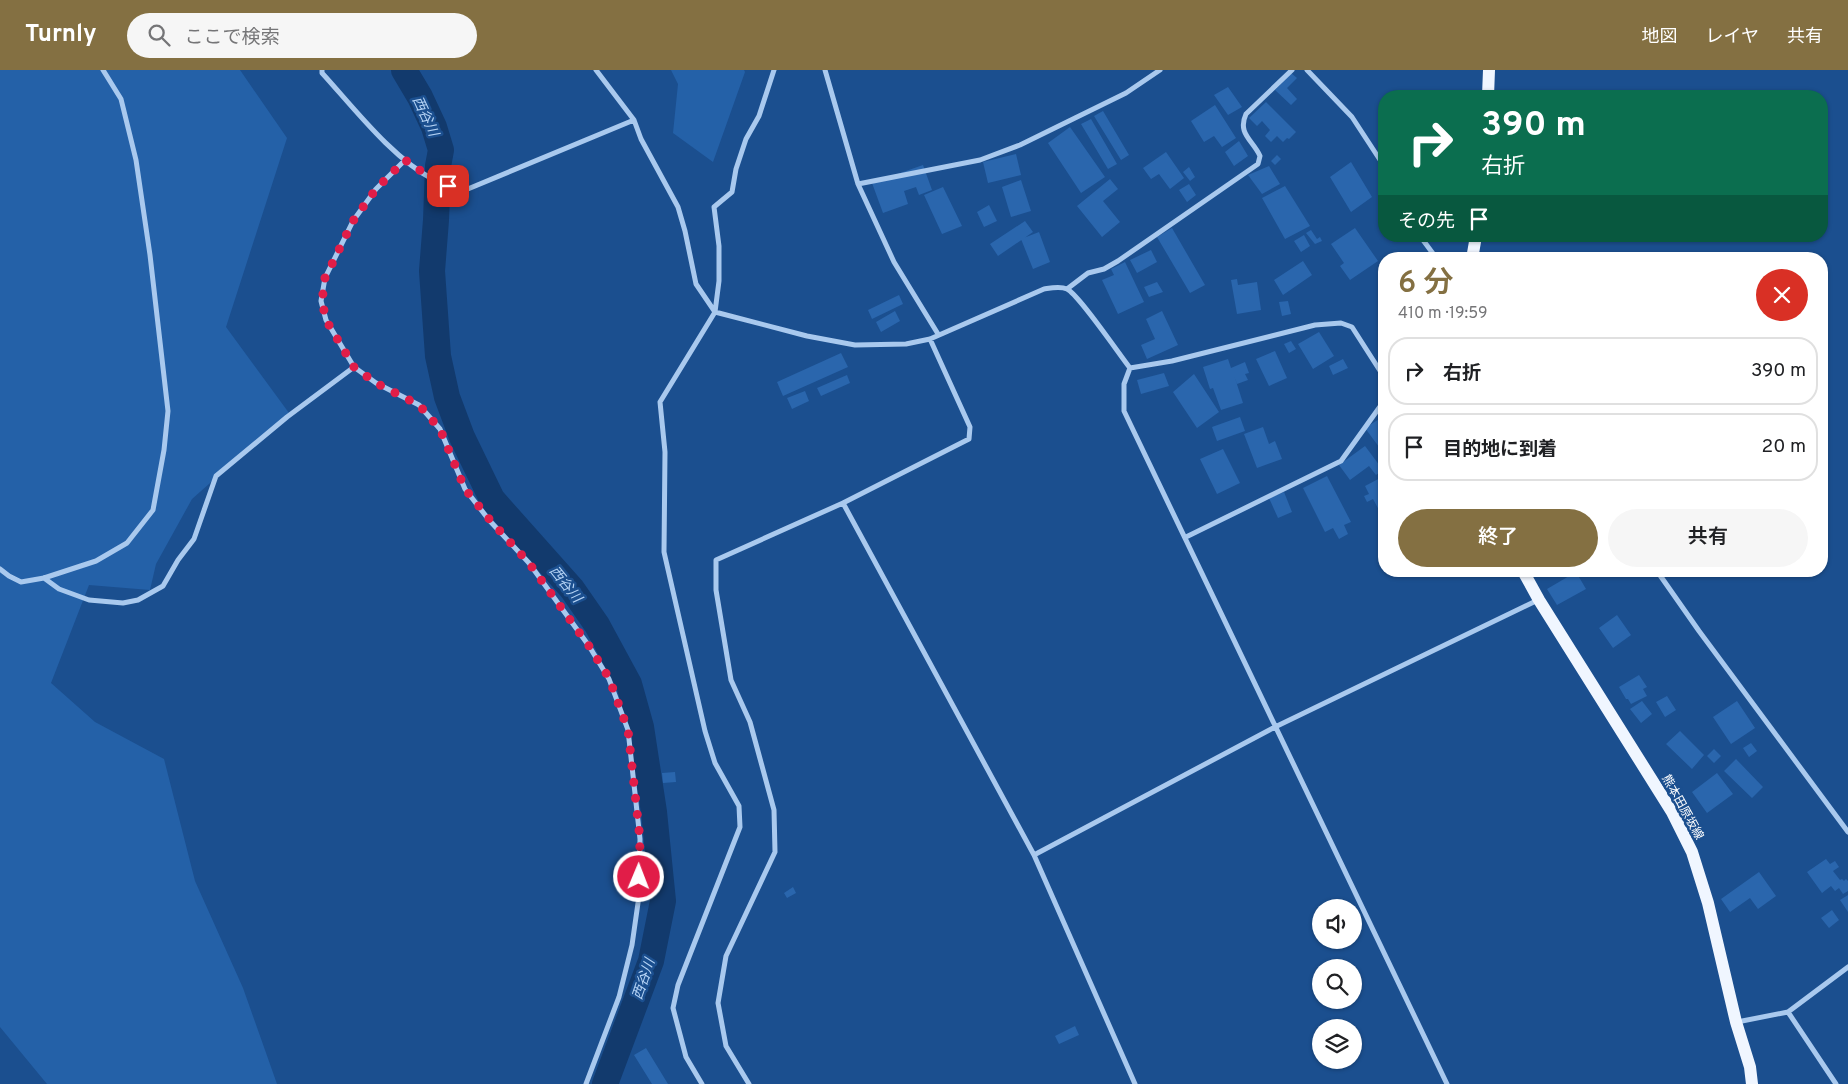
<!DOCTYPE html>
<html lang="ja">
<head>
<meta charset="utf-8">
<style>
	:root { --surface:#fff; --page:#f6f6f6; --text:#202124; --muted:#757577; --line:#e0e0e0; --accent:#847042 }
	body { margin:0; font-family:Overpass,"Noto Sans JP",sans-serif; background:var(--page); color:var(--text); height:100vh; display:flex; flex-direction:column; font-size:19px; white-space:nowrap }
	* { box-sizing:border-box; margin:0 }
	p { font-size:16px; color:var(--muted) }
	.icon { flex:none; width:28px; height:28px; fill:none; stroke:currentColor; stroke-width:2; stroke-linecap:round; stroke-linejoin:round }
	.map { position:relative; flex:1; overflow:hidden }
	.details { position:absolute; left:1378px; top:182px; width:450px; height:325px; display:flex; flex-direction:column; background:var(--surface); border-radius:20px; box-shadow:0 1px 4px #0004 }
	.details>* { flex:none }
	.top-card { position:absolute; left:1378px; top:20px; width:450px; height:152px; border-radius:20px; box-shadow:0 1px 4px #0004; background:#0b6e4f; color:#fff; overflow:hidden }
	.controls { position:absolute; left:1312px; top:829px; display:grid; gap:10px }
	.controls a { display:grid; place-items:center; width:50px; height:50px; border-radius:50%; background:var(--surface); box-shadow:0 1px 4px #0004; font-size:25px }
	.pin { position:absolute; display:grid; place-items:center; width:42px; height:42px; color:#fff; margin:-21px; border-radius:10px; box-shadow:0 2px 8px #0006 }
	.me { position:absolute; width:55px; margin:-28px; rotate:1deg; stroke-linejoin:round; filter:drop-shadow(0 0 4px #0008) }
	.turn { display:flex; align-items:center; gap:18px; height:105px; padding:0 20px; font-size:22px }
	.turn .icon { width:65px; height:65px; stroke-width:2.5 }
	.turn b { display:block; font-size:35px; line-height:42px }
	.then { display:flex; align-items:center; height:48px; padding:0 20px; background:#0003; gap:10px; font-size:19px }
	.round { display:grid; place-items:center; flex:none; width:52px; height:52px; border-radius:26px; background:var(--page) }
	.headline { display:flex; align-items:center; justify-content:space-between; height:85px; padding:0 20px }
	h1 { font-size:30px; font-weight:600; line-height:38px; color:var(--accent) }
	.button { display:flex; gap:10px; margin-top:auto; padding:10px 20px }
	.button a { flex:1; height:58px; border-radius:30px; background:var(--accent); color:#fff; font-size:20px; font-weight:600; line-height:58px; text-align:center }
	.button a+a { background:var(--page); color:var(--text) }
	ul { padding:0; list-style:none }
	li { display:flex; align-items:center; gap:15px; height:68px; margin:0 10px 8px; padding:0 10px; border:2px solid var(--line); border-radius:20px }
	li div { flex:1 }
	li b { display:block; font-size:19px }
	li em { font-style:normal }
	header { display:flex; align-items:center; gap:30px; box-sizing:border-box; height:70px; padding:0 25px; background:var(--accent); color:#fff }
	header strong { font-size:24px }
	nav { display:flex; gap:28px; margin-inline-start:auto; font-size:18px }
	.search { width:350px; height:45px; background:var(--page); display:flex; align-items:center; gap:12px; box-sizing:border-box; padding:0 18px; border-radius:28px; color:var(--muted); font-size:19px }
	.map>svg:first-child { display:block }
</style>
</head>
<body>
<header>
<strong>Turnly</strong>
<div class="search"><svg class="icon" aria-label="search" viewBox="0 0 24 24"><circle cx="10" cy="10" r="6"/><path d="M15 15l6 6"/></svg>ここで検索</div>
<nav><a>地図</a><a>レイヤ</a><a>共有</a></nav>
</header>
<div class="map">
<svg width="1848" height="1014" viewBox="0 0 1848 1014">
	<rect width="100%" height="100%" fill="#1b4f8f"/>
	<!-- green -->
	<path fill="#2461a8" d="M0,0H240L287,68L226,257L289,343L192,429L156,494L150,520L89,515L51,613L95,652L164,689L195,811L243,918L277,1014H47L0,957Z
		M671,0H744L745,2L713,92L673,63L678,14Z"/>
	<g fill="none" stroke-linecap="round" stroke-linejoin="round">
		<!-- river -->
		<path stroke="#123a6d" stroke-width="26" d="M404,0L420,27L434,57L441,80L438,96L436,150L432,201L438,286L447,327L462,367L492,429L572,519L597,555L629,614L641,657L654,742L663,831L651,891L605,1014"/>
	</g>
	<!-- building -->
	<path fill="#2a66ad" d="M1291,3L1297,8L1287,18L1297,29L1291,35L1275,20Z
		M1228,17L1242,37L1228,45L1214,25Z
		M1266,32L1296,62L1289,69L1287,68L1283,72L1277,66L1271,72L1265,66L1270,60L1262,51L1257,56L1249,48Z
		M1215,35L1236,68L1222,77L1214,66L1204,72L1191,51Z
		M1103,41L1129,85L1121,90L1094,46Z
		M1091,49L1117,94L1108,99L1081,54Z
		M1070,57L1105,107L1081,123L1048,73Z
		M1239,71L1248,86L1234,96L1225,82Z
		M1166,82L1184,108L1170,119L1159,104L1151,109L1143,98Z
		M1016,84L1021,105L988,113L983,92Z
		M1277,85L1281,89L1275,95L1271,91Z
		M1351,92L1372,127L1351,142L1330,107Z
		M923,95L932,120L919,125L916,117L904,121L908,134L883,143L872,113Z
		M1269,96L1280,114L1262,124L1248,105Z
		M1189,97L1195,107L1190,111L1183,102Z
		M1110,109L1118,119L1103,131L1120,152L1102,167L1077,136Z
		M1021,110L1031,141L1011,147L1002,117Z
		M1189,114L1196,125L1187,132L1179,120Z
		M1285,116L1310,156L1285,169L1262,128Z
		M943,117L962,156L942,164L924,125Z
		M989,135L997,151L984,157L977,142Z
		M1025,151L1033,162L998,186L990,174Z
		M1172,158L1205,215L1190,223L1157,167Z
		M1355,158L1378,191L1350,210L1340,196L1344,193L1331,174Z
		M1311,160L1317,169L1320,167L1322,171L1315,174L1306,163Z
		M1039,162L1050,192L1033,199L1021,169Z
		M1304,165L1310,176L1301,182L1294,171Z
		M1151,180L1157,192L1137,203L1130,190Z
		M1303,191L1312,205L1283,225L1274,210Z
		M1125,192L1144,232L1118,244L1102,210L1114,205L1111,199Z
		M1237,209L1238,215L1257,212L1261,240L1237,244L1231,210Z
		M1157,212L1163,222L1149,227L1144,217Z
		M899,225L903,234L872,249L868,240Z
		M1288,231L1291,244L1282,246L1279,232Z
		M895,241L900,251L881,262L876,252Z
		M1162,241L1178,275L1147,289L1141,275L1155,269L1146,249Z
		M1319,262L1334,286L1313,299L1298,274Z
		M1291,271L1296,279L1289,283L1284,274Z
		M1275,281L1287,308L1269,316L1256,289Z
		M841,283L848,297L783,326L777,312Z
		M1228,289L1231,298L1245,292L1249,303L1245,304L1248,310L1237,314L1234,305L1243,333L1221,340L1213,318L1210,319L1203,297Z
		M1343,289L1348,298L1333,305L1329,296Z
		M1164,303L1169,316L1141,324L1137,310Z
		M1194,304L1219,342L1197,358L1173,322Z
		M847,305L850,313L821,326L817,318Z
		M805,321L809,331L792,339L787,328Z
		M1384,346V374L1379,377L1365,358Z
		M1240,347L1245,361L1217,371L1212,357Z
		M1263,357L1269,374L1275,371L1282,389L1257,398L1244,364Z
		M1365,376L1383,400L1376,405L1369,396L1350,410L1339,395Z
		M1384,377V388L1378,381Z
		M1223,379L1240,413L1217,424L1200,389Z
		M1327,406L1351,452L1344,455L1348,464L1339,469L1333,458L1325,462L1303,418Z
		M1384,406V443L1381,438L1379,440L1373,429L1367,432L1364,426L1369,424L1365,416Z
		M1284,422L1292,442L1278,448L1269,428Z
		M1576,502L1586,519L1557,535L1547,519Z
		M1617,545L1631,565L1613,578L1599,558Z
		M1639,605L1647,617L1643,619L1647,626L1631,634L1628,629H1626L1619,617Z
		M1667,626L1676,640L1665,647L1656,632Z
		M1642,631L1652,644L1641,653L1630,639Z
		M1737,631L1755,658L1731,674L1713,647Z
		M1680,661L1704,685L1692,699L1666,674Z
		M1751,673L1757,681L1749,687L1743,678Z
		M1714,679L1721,686L1714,693L1707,686Z
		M1736,689L1763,717L1752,728L1724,701Z
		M675,702L676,712L663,713L662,703Z
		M1717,703L1733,724L1707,743L1692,722Z
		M1826,789L1830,794L1835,791L1839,797L1833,801L1840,810L1842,809L1844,811L1846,809L1848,811V821L1843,824L1839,818L1835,821L1831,816L1822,823L1807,802Z
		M1759,802L1776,826L1758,839L1750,828L1730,842L1721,829Z
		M793,817L796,823L787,828L784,823Z
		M1848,825V842L1840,830Z
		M1832,840L1839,850L1829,858L1821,848Z
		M1075,956L1079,965L1059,974L1055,966Z
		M646,978L668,1014H652L634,985Z"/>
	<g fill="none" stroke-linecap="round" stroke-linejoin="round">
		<!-- minor -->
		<path stroke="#a9c9ee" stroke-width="5" d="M322,0V3C354,38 392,88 434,110C443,115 454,118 463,121L634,50
			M596,0L634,50L641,69L678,137L685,161L696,214L715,242L807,266L855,275L906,274L930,269L1044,219C1051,218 1060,216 1067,219C1079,225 1119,284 1130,298
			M825,0L858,114L894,192L938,264
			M1307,0L1352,47L1384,96
			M405,90L376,119L353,151L325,208L321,231L326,250L354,297L376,313L419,335L440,359L465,419L489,450L529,493L589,576L609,609L628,660L640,769L639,826L632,875L619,927L586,1014
			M858,114L980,90L1020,75L1126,23L1160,0
			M1420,166L1437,189
			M1067,219L1088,203L1104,199L1118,191L1258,94L1260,86C1253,70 1237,64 1246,44L1292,0
			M1130,298L1124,314V341L1447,1014
			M1130,298L1172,291L1315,255L1341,253L1352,257L1384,307
			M843,433L1034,785L1135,1014
			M1186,467L1341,391L1384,331
			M0,499L9,506L21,512L44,508L96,491L127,473L153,440L164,380L168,341L150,185L136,90L121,29L103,0
			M1657,501L1699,561L1848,762
			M44,508L59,519L89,530L123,533L138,530L163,516L178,490L194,469L216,406L287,347L354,297
			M1034,785L1275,657L1538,530
			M1788,942L1836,1014
			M1737,952L1788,942L1848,897
			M702,1014L686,987L673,938L678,915L740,757L739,736L715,693L705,661L664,482L665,382L660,332L715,242L719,211V176L714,137L732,122L736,99L746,69L759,46L774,0
			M749,1014L726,976L718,933L726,886L775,782L774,740L750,652L731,610L716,520V490L843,433L969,369L970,357L930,269"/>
		<!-- primary -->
		<path stroke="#f0f6ff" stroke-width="12" d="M1488,26L1489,0
			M1472,189L1476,166
			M1523,501L1539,530L1672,742L1692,782L1708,833L1736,952L1750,997L1752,1014"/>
	</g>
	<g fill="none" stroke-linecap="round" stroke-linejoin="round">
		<!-- route -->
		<path stroke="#e11d48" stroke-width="9" stroke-dasharray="0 16.2" d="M448,116L434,110L405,90L376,119L353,151L332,194L325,208L322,231L326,250L354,297L376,313L419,335L440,359L465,419L490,450L529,493L589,576L609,608L628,660L640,769L639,807"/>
	</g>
	<g text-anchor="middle" stroke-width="5" stroke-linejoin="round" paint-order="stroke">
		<!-- street labels -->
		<g font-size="12" fill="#fff" stroke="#1b4f8f">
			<text transform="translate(1683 737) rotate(61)" y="4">熊本田原坂線</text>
		</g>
		<!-- water labels -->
		<g font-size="14" font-style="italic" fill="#b5d3f5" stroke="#1b4f8f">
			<text transform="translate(426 46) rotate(65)" y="5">西谷川</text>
			<text transform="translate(566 514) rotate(51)" y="5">西谷川</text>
			<text transform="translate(643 909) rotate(-71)" y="5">西谷川</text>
		</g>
	</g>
</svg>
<div class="controls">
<a><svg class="icon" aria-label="sound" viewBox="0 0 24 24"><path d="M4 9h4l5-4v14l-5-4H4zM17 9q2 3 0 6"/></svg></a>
<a><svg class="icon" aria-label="search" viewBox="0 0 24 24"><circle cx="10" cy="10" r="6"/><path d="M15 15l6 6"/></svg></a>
<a><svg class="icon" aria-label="layers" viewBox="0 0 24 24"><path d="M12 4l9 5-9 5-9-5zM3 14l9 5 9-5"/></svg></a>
</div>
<div class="pin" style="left:448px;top:116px;background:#d93025"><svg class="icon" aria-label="arrive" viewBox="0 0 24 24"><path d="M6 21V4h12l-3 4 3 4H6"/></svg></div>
<svg class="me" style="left:639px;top:807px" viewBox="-20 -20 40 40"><circle r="17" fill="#e11d48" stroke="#fff" stroke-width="3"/><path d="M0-11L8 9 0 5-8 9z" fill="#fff"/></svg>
<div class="top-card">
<div class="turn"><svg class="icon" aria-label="right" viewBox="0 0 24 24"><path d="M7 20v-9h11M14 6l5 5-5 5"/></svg><div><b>390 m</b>右折</div></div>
<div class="then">その先<svg class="icon" aria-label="arrive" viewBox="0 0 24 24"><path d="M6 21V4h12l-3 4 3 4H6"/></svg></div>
</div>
<section class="details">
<div class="headline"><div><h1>6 分</h1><p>410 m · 19:59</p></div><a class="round" style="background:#d93025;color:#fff"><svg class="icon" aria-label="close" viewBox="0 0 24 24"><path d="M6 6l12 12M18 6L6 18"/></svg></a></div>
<ul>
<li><svg class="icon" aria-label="right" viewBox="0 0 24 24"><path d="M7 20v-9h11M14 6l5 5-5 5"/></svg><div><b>右折</b></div><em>390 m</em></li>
<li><svg class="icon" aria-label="arrive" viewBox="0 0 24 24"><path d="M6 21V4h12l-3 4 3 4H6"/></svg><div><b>目的地に到着</b></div><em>20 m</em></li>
</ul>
<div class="button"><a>終了</a><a>共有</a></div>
</section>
</div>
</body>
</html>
